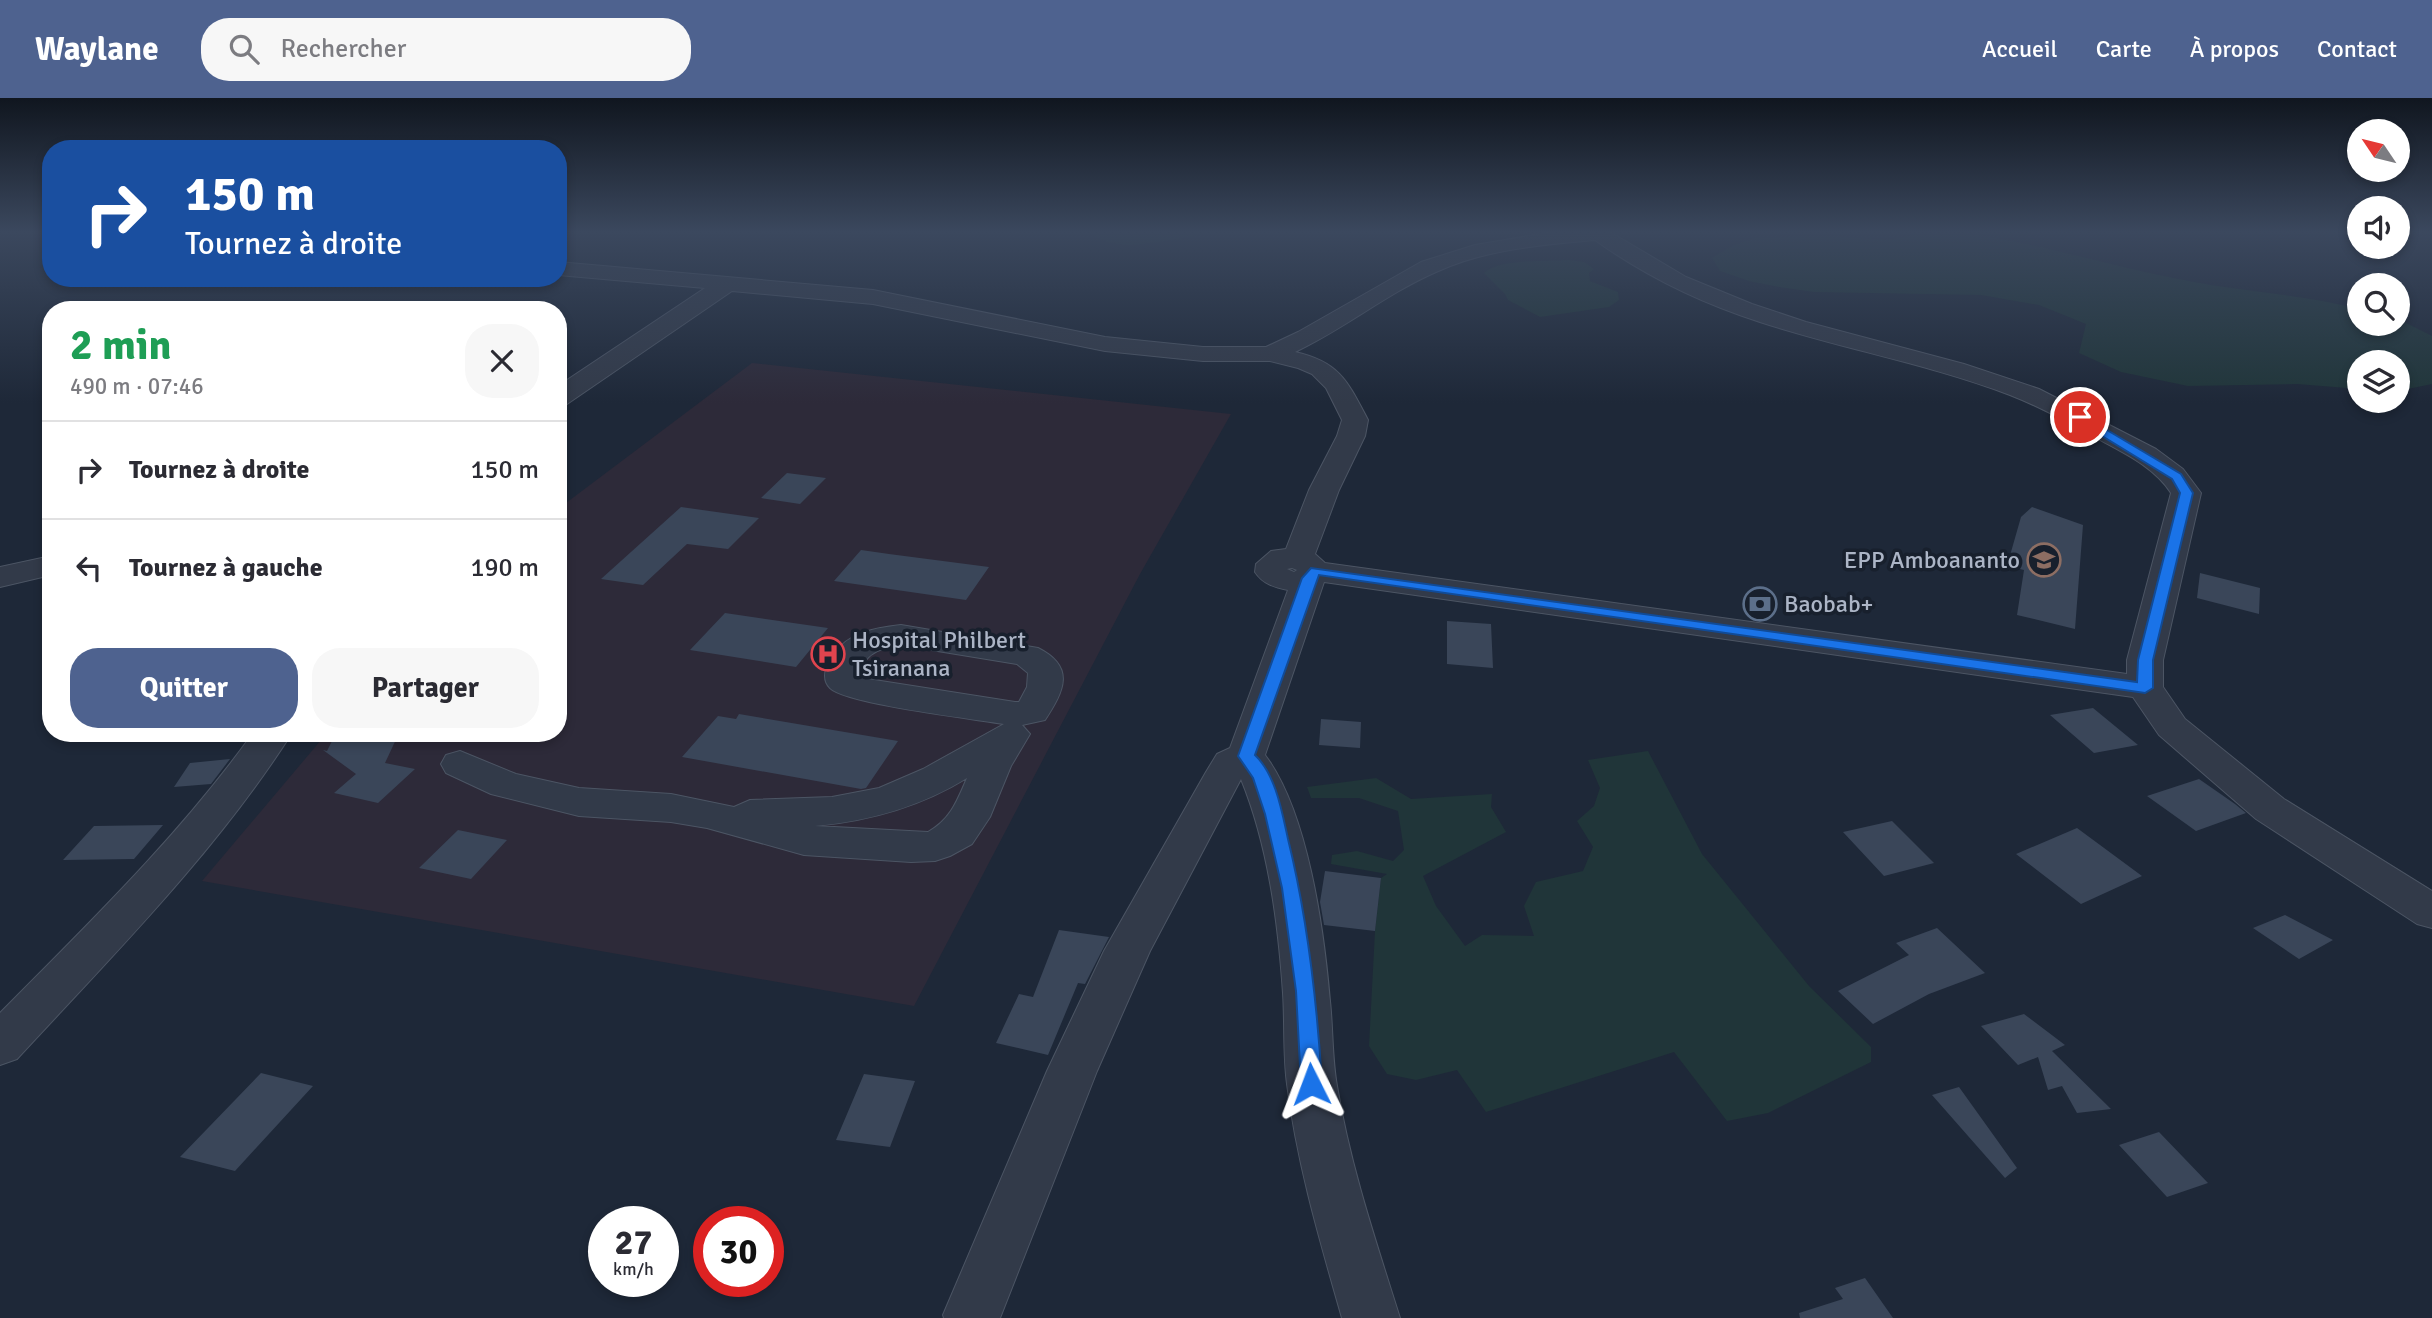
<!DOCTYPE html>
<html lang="fr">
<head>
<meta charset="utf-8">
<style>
	:root { --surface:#fff; --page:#f7f7f7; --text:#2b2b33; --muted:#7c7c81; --line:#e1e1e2; --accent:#4e628f }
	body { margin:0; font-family:Signika,sans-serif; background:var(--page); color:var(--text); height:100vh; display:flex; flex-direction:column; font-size:26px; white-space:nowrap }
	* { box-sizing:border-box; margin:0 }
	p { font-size:23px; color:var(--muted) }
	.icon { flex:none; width:38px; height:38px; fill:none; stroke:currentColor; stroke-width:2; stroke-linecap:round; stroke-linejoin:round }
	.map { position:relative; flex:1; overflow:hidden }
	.side { position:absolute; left:42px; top:203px; width:525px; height:441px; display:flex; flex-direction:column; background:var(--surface); border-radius:28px; box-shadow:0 4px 10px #0003 }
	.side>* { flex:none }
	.guide { position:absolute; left:42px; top:42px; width:525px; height:147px; border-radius:28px; box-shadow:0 4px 10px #0003; background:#1a4fa0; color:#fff; overflow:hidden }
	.needle { width:46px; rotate:305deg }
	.controls { position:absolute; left:2347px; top:21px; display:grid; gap:14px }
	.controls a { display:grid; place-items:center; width:63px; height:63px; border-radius:50%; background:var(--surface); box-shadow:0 4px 10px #0003; font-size:35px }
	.speed { position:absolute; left:588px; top:1108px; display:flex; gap:14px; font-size:35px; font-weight:700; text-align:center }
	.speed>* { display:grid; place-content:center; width:91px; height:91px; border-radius:50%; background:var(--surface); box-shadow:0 4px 10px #0003; line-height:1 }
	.speed small { font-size:18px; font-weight:400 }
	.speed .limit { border:10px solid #d22; background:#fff; color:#111 }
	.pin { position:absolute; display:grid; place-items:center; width:60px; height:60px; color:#fff; margin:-30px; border:4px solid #fff; border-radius:50%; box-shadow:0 2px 7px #0007 }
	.me { position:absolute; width:77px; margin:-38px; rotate:357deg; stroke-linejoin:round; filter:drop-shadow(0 0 5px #0008) }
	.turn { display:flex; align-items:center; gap:24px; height:147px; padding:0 28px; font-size:32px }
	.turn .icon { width:91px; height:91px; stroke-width:2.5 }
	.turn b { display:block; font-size:49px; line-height:60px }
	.round { display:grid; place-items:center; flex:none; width:74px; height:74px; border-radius:28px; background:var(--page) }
	.overview { display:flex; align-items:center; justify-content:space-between; height:119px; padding:0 28px }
	h1 { font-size:42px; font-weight:700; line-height:52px; color:#1e9e55 }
	.button { display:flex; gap:14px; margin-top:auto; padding:14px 28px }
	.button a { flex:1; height:80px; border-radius:28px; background:var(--accent); color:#fff; font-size:28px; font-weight:700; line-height:80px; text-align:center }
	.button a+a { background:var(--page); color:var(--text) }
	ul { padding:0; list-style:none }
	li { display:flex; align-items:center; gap:21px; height:98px; padding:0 28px; border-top:2px solid var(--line) }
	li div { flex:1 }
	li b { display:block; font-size:26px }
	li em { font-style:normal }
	header { display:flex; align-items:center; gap:42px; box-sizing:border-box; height:98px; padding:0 35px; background:var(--accent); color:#fff }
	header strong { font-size:33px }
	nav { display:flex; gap:38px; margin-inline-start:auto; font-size:24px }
	.search { width:490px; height:63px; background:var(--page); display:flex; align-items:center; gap:18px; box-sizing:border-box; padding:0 24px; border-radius:28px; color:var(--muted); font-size:26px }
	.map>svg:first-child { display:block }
</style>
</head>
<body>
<header>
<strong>Waylane</strong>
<div class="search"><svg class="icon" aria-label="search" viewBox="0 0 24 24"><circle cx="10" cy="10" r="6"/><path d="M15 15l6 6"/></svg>Rechercher</div>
<nav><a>Accueil</a><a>Carte</a><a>À propos</a><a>Contact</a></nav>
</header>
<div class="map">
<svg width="2432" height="1220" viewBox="0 0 2432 1220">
	<rect width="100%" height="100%" fill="#1e2838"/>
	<!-- medical -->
	<path fill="#2d2a39" d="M752,265L1231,316L1140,476L914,908L202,783L327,635H558V411Z"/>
	<!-- green -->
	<path fill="#203539" d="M1091,134H1222C1186,135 1118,162 1091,134Z
		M1964,135C2038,145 2110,168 2184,182C2242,194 2302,196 2359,211V226H2398V221L2432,238V286L2398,293V264H2359V291L2297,286L2188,288L2121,274L2079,255L2086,226L2039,207L1981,197L1814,194L1779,189L1749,183L1720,173L1712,160L1732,148L1755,140L1828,138L1887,142L1920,136Z
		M1569,162L1584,164L1594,171L1589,175L1590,183L1618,194L1619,202L1609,209L1540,219L1508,202L1505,196L1484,175C1499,160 1547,164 1569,162Z
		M1648,653L1702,756L1809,888L1871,949V964L1768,1015L1727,1023L1674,954L1486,1014L1457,972L1416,982L1387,976L1369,948L1375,833L1381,780L1387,776L1331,766L1332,757L1357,753L1393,763L1404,752L1398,713L1359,700H1311L1307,689L1376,680L1411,701L1492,696L1491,709L1506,734L1423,778L1436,808L1465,848L1482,837L1534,838L1524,808L1536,784L1583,773L1593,749L1577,723L1594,708L1600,690L1588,662Z"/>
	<!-- building -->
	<path fill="#3a4659" d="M787,375L826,380L800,406L761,400Z
		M681,409L759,420L728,451L687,446L643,487L601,481Z
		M2032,409L2083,427L2075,531L2017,517L2024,472L2007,468L2021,419Z
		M861,452L889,456L989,469L966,502L834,483Z
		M2200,475L2260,490L2259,516L2197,500Z
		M725,515L828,530L796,569L690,552Z
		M1447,523L1491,526L1493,570L1447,566Z
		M2093,610L2138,647L2094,655L2050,617Z
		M739,616L898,643L866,690L861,691L682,659L718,618L736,621Z
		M1321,621L1361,624L1360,650L1319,647Z
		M336,635H399L385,665L415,671L378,705L334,695L356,676L323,652L327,653Z
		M230,661L211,686L174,689L190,665Z
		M2199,681L2235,706L2246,715L2196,733L2147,698Z
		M1892,723L1934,765L1884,778L1843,734Z
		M163,727L134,761L63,762L94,728Z
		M2077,730L2142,778L2081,806L2016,756Z
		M458,732L507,742L471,781L419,770Z
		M1325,773L1381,780L1375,833L1324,827L1320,804Z
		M2285,817L2333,842L2299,861L2253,830Z
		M1937,830L1985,875L1929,896L1873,926L1838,893L1909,857L1896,845Z
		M1059,832L1109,839L1085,886L1078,885L1048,957L996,945L1019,896L1033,899Z
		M2024,916L2065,947L2052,953L2111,1011L2077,1015L2062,988L2048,992L2038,959L2018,967L1981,928Z
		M261,975L313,988L235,1073L180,1059Z
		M864,976L915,983L890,1049L836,1042Z
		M1959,989L2017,1070L2005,1080L1932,997Z
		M2159,1034L2208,1085L2167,1099L2119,1047Z
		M1865,1180L1893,1220H1800L1799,1215L1843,1201L1835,1190Z"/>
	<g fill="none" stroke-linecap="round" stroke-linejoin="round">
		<defs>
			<path id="minor" d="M1552,134H1610L1686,179L1752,206L1806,224L1964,266L2039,291L2156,351L2183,371L2201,395L2163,562V589L2185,621L2284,701L2432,793V830L2417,826L2256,721L2159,637L2133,599L1324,484L1265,657C1308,714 1324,832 1330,903C1333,931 1332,960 1337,988C1350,1067 1376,1144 1400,1220H1342C1320,1143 1297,1066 1287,986C1283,956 1285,925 1283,895C1278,823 1268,747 1241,681L1150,853L1097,973L1000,1220H944L943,1217L1047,973L1104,853L1206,674L1217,656L1230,650L1288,492C1274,489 1263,486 1255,474L1256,466L1271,453L1286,451L1309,392L1337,338L1342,322L1326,290L1312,276L1298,270L1270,263H1203L1105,253L873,206L732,193L567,306L558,308V288L705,190L558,177V164L873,192L1105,239L1203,249H1266L1298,234L1421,164L1475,147ZM1595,142C1645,178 1701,205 1760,224C1843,251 1929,266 2010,297C2041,309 2070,325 2100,342C2126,356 2155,370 2171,395L2127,562V576L1325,465L1315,456L1339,392L1365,338L1368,322C1348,284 1340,264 1295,254C1344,231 1386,196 1436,174C1486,151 1541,147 1595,142ZM1292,470L1297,472L1294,474L1287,471Z
				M51,458V477L0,489V469Z
				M901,527L1038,550C1076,569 1064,593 1045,622L1022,627L1030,636L1011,668L990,719L972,746L950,758L935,763L911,764L804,757L707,730L671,724L579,718L491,696L446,675L441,666L446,657L460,653L516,676L579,690L671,696L734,709L750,702L832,699L879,690L923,671L1004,626C974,621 846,606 830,590C820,580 827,565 834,556C849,534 876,530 901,527ZM901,547L1017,566L1028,575L1027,589L1019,604H1015L868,581L861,578C861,556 882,549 901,547ZM967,680C957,703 951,721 928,734L815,728C870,723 920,709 967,680Z
				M253,635H292C215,755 113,857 17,961L0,967V915C88,826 180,737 253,635Z"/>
		</defs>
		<!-- minor casing -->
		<use href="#minor" stroke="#4c5564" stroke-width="2"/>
		<!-- minor -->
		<use href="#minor" fill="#323a49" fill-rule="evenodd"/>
	</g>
	<!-- sky -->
	<linearGradient id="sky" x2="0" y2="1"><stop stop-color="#10161f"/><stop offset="0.44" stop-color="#3b485e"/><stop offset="1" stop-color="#3b485e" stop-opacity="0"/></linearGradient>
	<rect width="2432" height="305" fill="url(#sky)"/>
	<!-- route -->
	<path fill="#1a73e8" stroke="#114b97" stroke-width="2" d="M2080,316L2181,376L2193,395L2153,562V590L2145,595L1319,477L1255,657C1276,677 1282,714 1288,741C1308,822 1317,903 1322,986L1319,992L1311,995L1304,992L1301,986L1296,893L1282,790L1265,716L1253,680L1238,658L1302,480L1311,470L2137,584L2138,562L2180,395L2172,381L2076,322L2074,319Z"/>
	<!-- icons -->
	<defs>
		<symbol id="school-ring" viewBox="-11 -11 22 22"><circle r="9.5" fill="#18202d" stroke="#8d6e63" stroke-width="1.5"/><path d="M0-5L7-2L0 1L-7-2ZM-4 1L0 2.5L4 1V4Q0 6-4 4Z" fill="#8d6e63"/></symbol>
		<symbol id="bank-ring" viewBox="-11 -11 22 22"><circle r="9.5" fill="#18202d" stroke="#5c6f8a" stroke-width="1.5"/><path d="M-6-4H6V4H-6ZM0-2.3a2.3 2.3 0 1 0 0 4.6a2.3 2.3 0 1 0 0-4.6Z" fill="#5c6f8a"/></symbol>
		<symbol id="hospital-ring" viewBox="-11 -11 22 22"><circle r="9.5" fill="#18202d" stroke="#e0444e" stroke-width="1.5"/><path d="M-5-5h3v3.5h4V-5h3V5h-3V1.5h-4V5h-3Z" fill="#e0444e"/></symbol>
	</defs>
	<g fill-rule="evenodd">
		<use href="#school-ring" x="2025" y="443" width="38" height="38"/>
		<use href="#bank-ring" x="1741" y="487" width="38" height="38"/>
		<use href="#hospital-ring" x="809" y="537" width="38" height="38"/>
	</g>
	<g text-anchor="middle" stroke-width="7" stroke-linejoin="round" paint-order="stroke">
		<!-- poi labels -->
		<g font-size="24" fill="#acb5c6" stroke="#18202d" text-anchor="start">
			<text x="2020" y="470" text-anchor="end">EPP Amboananto</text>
			<text x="1784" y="514">Baobab+</text>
			<text x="852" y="550">Hospital Philbert<tspan x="852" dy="28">Tsiranana</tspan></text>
		</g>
	</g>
</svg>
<div class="controls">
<a><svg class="needle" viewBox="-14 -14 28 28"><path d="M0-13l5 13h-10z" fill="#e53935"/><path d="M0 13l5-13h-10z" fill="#7c7c81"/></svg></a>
<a><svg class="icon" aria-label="sound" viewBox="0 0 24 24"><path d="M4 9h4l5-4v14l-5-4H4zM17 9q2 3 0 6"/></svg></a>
<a><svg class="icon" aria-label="search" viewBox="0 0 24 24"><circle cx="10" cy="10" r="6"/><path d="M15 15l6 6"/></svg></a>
<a><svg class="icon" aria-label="layers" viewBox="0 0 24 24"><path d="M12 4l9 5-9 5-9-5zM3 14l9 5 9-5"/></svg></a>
</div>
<div class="speed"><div>27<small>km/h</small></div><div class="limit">30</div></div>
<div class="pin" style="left:2080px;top:319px;background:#d93025"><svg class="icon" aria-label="arrive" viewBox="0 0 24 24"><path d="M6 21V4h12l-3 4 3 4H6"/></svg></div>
<svg class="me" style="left:1311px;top:986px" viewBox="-20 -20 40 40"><path d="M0-17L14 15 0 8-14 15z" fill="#1a73e8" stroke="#fff" stroke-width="4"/></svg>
<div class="guide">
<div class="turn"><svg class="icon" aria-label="right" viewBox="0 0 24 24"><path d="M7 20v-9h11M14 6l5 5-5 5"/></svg><div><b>150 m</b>Tournez à droite</div></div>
</div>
<section class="side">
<div class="overview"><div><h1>2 min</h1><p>490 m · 07:46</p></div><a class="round"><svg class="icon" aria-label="close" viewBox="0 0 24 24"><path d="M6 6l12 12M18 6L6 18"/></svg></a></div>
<ul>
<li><svg class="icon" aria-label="right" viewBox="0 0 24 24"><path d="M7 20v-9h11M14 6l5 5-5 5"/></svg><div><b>Tournez à droite</b></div><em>150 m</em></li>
<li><svg class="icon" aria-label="left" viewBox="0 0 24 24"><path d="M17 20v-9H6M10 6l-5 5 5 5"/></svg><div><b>Tournez à gauche</b></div><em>190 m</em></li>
</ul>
<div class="button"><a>Quitter</a><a>Partager</a></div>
</section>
</div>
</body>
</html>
